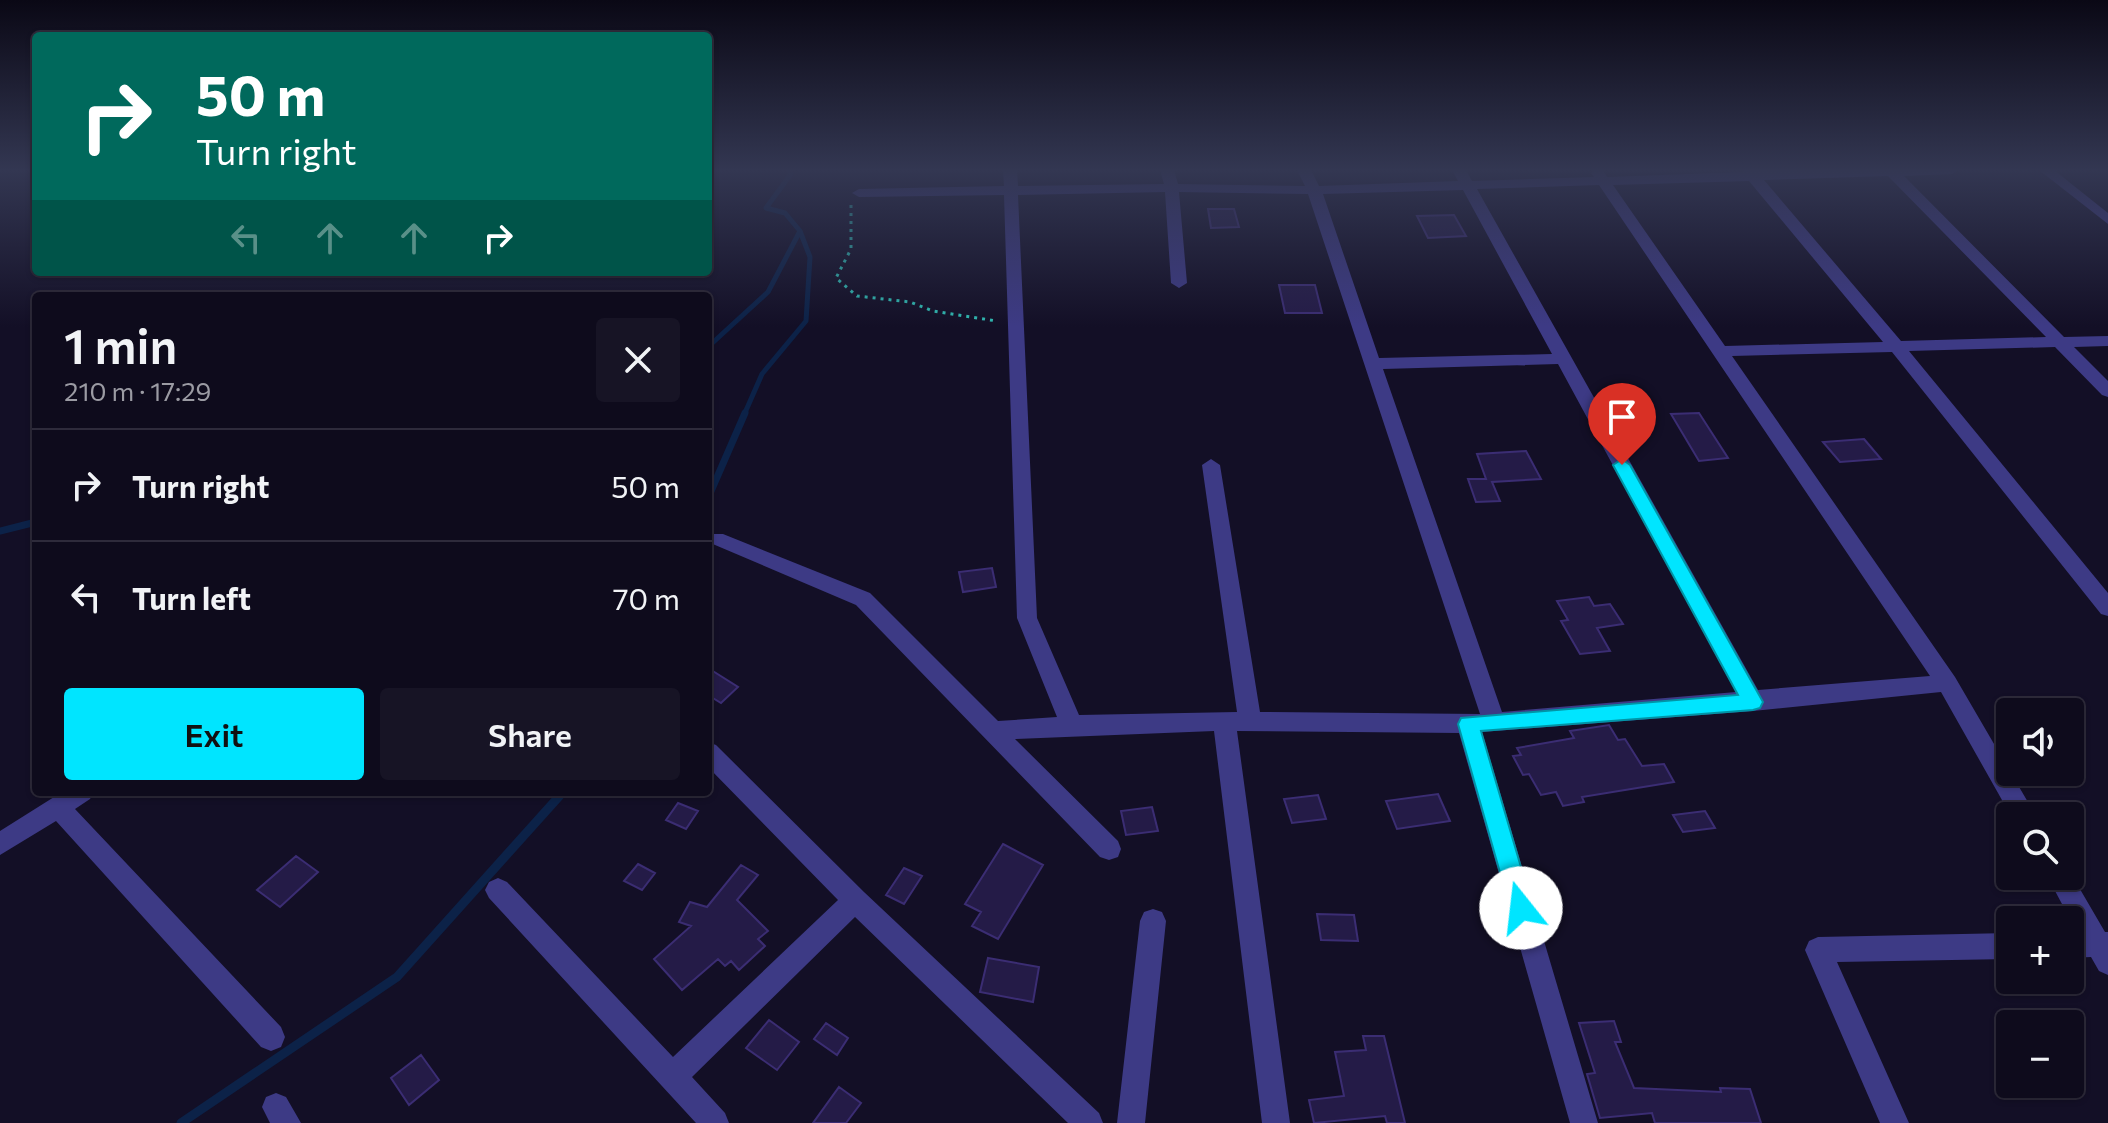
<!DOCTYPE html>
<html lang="en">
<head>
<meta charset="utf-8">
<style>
	:root { --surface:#0e0b1c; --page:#171425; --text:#f1f3f6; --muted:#9b9ba3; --line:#2e2b3b; --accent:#00e5ff }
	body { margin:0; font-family:Commissioner,sans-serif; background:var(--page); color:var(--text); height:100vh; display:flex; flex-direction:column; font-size:30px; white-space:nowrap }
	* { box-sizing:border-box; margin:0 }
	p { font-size:26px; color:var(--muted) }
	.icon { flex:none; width:44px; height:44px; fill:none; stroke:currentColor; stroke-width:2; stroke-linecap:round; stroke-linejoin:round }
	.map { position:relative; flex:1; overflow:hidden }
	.panel { position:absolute; left:32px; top:292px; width:680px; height:504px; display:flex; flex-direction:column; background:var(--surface); border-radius:8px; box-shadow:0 2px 6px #0004,0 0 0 2px var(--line) }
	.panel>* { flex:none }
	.banner { position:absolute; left:32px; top:32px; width:680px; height:244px; border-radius:8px; box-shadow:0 2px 6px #0004,0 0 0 2px var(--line); background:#00695c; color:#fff; overflow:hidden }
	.buttons { position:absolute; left:1996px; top:698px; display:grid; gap:16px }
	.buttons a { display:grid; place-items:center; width:88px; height:88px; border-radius:8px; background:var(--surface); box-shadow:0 2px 6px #0004,0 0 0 2px var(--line); font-size:40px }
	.pin { position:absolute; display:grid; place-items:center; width:68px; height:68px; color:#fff; margin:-82px -34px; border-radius:50% 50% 50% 0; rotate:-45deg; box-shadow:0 0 8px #0007 }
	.pin .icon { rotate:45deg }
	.me { position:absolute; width:88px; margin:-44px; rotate:344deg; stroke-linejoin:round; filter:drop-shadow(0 0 6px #0008) }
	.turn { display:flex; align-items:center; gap:28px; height:168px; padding:0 32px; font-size:36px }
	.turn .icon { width:104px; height:104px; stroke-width:2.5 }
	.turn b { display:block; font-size:56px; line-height:68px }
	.lanes { display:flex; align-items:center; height:76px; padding:0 32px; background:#0003; justify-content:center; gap:40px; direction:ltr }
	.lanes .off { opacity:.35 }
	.round { display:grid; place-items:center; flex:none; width:84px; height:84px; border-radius:8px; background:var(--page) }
	.headline { display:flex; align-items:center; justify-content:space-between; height:136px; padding:0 32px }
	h1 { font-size:48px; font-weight:600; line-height:60px }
	.action { display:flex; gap:16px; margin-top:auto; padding:16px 32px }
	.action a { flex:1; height:92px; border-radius:8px; background:var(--accent); color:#111; font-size:32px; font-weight:600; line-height:92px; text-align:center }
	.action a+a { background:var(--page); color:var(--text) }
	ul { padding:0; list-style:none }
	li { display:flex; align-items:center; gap:24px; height:112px; padding:0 32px; border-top:2px solid var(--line) }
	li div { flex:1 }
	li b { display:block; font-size:30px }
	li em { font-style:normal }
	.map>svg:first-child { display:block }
</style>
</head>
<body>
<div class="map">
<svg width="2108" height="1123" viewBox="0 0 2108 1123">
	<rect width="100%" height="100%" fill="#130f26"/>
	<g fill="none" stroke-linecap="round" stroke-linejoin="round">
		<!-- stream-far2 -->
		<path stroke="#0c2248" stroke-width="5" d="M708,347L768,292L800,231L785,213L766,208L791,174L790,170
			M744,415L762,374L806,321L810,257L800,231"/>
		<!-- stream-far1 -->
		<path stroke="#0c2248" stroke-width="7" d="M708,498L745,413
			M0,531L36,522"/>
		<!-- stream -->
		<path stroke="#0c2248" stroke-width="9" d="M181,1123L397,977L563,792"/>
	</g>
	<!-- building -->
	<path fill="#241b47" stroke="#3b2d73" stroke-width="2" d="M1208,209H1234L1239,227L1211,228Z
		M1454,215L1466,236L1428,238L1417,216Z
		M1279,285H1315L1322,313H1285Z
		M1699,413L1728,458L1699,461L1671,414Z
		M1864,439L1881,459L1840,462L1823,442Z
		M1526,451L1541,479L1492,482L1500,501L1476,502L1468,479H1486L1477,454Z
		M992,568L996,587L963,592L959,572Z
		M1589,597L1594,606L1610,604L1623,624L1597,628L1610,651L1580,654L1561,621L1568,620L1557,601Z
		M708,668L738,687L721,703L708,695Z
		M1609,725L1618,740L1625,739L1642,766L1664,764L1674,782L1582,797L1584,802L1563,806L1556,792L1541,795L1529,774L1523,775L1513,756L1521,755L1517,748L1574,738L1570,731Z
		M1438,794L1450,821L1397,829L1386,801Z
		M1318,795L1326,819L1292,823L1284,799Z
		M678,803L698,811L686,829L666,820Z
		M1152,807L1158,831L1126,835L1121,811Z
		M1705,811L1715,828L1683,832L1673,815Z
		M1003,844L1043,865L998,939L972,926L981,912L965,904Z
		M296,856L318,872L280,907L257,890Z
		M638,864L655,873L642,890L624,881Z
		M741,865L758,875L737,900L768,931L758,939L765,946L739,970L731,961L725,966L718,959L682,990L654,959L691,926L679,922L690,902L707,907Z
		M904,868L922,876L904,904L886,895Z
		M1317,914L1354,915L1358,941L1321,940Z
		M988,958L1039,967L1033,1002L980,992Z
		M769,1020L799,1042L777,1070L746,1048Z
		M1614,1021L1621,1042H1615L1634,1088L1721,1092L1720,1088L1750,1089L1761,1123H1655L1652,1113L1600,1118L1587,1074L1595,1073L1579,1023Z
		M826,1023L848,1038L837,1055L814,1039Z
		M1363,1036H1384L1405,1123H1387L1385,1116L1314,1123L1309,1100L1344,1096L1335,1052L1366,1050Z
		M421,1055L439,1080L409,1105L391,1078Z
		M839,1087L861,1103L846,1123H813Z"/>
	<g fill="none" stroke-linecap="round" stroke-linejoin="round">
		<!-- path -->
		<path stroke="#2fb8b0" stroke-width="3" stroke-dasharray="3 5" stroke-linecap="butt" d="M851,205V249L836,278L857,296L910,302L933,311L997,321"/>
		<!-- minor -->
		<path fill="#3d3a85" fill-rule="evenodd" d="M1003,170H1017L1018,186L1164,184L1160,170H1174L1178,184L1305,186L1297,170H1311L1319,186L1458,181L1452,170H1466L1472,181L1594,177L1591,173L1595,170H1603L1607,177L1743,172L1741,170H1959L1952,174L1904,176L2064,337L2108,336V346L2074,347L2108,381V397L2102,395L2055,347L1909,351L2108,593V616L2101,614L1892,352L1732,356L1955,677L2036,816H2011L1941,692L1753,711L1482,732L1598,1123H1570L1459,733L1237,731L1290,1123H1262L1214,731L1015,739L1118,841L1121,849L1118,857L1109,860L1100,857L856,605L708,542L709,534H723L870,593L998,721L1057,717L1017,618L1004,195L859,197L852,193L859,189L1004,186ZM1888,176L2046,337L1901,341L1764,180ZM1749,181L1883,342L1725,346L1613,185ZM1599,185L1930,676L1758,690L1477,189ZM1463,190L1552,354L1379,358L1323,194ZM1165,192L1171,283L1179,288L1187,283L1179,192L1308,194L1480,714L1260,712L1220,465L1211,459L1202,465L1237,712L1079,715L1037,618L1018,195ZM1558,364L1736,692L1502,712L1383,369Z
			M2039,170H2054L2108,213V224Z
			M708,742L716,745L864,892L1099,1113L1103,1123H1068L855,917L692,1077L725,1113L729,1123H696L489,898L485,890L489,882L498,878L507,882L673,1057L838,900L708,767Z
			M62,792H94L90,799L75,809L281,1027L285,1037L281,1047L271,1051L261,1047L56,821L0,855V831Z
			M2070,872L2105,932H2108V975L2099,971L2091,957L2070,958V932H2077L2047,876H2070Z
			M1153,909L1162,912L1166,921L1145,1123H1117L1140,921L1144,912Z
			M2010,933V959L1837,962L1909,1123H1880L1805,950L1809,941L1818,937Z
			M276,1093L286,1097L301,1123H270L262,1107L266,1097Z"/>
	</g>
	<!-- sky -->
	<linearGradient id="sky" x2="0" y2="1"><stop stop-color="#0a0815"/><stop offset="0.52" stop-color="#333752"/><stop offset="1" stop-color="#333752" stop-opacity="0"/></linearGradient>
	<rect width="2108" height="327" fill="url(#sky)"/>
	<!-- route -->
	<path fill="#00e5ff" stroke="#0095a6" stroke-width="2" d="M1622,459L1630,465L1763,702L1760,708L1753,710L1481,731L1533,908L1530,916L1521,919L1513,916L1510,908L1458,724L1461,718L1738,695L1613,465Z"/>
</svg>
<div class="buttons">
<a><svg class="icon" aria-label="sound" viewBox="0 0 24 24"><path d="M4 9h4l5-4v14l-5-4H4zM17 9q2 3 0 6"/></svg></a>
<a><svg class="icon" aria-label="search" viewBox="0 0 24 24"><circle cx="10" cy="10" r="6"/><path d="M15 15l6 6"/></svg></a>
<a>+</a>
<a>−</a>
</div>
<div class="pin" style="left:1622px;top:465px;background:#d93025"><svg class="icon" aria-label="arrive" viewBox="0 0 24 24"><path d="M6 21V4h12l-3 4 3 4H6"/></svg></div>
<svg class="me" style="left:1521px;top:908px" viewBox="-20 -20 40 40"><circle r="19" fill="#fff"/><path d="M0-13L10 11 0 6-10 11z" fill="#00e5ff"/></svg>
<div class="banner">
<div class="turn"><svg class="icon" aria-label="right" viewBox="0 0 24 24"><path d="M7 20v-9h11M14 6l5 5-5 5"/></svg><div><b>50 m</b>Turn right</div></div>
<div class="lanes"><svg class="icon off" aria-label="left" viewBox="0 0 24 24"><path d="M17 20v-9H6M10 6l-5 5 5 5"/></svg><svg class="icon off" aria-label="ahead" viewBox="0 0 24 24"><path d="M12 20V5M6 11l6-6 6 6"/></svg><svg class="icon off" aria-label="ahead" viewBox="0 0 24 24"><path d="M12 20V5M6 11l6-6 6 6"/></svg><svg class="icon" aria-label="right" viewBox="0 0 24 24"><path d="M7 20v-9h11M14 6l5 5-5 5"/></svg></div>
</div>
<section class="panel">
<div class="headline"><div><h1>1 min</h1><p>210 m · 17:29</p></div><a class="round"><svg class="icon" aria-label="close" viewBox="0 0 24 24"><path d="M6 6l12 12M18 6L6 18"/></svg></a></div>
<ul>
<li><svg class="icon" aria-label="right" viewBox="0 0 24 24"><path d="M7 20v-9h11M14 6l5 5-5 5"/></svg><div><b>Turn right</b></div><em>50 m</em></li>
<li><svg class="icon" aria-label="left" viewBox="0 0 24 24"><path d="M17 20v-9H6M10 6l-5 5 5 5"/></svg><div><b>Turn left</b></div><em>70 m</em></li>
</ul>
<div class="action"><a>Exit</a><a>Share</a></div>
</section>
</div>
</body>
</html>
